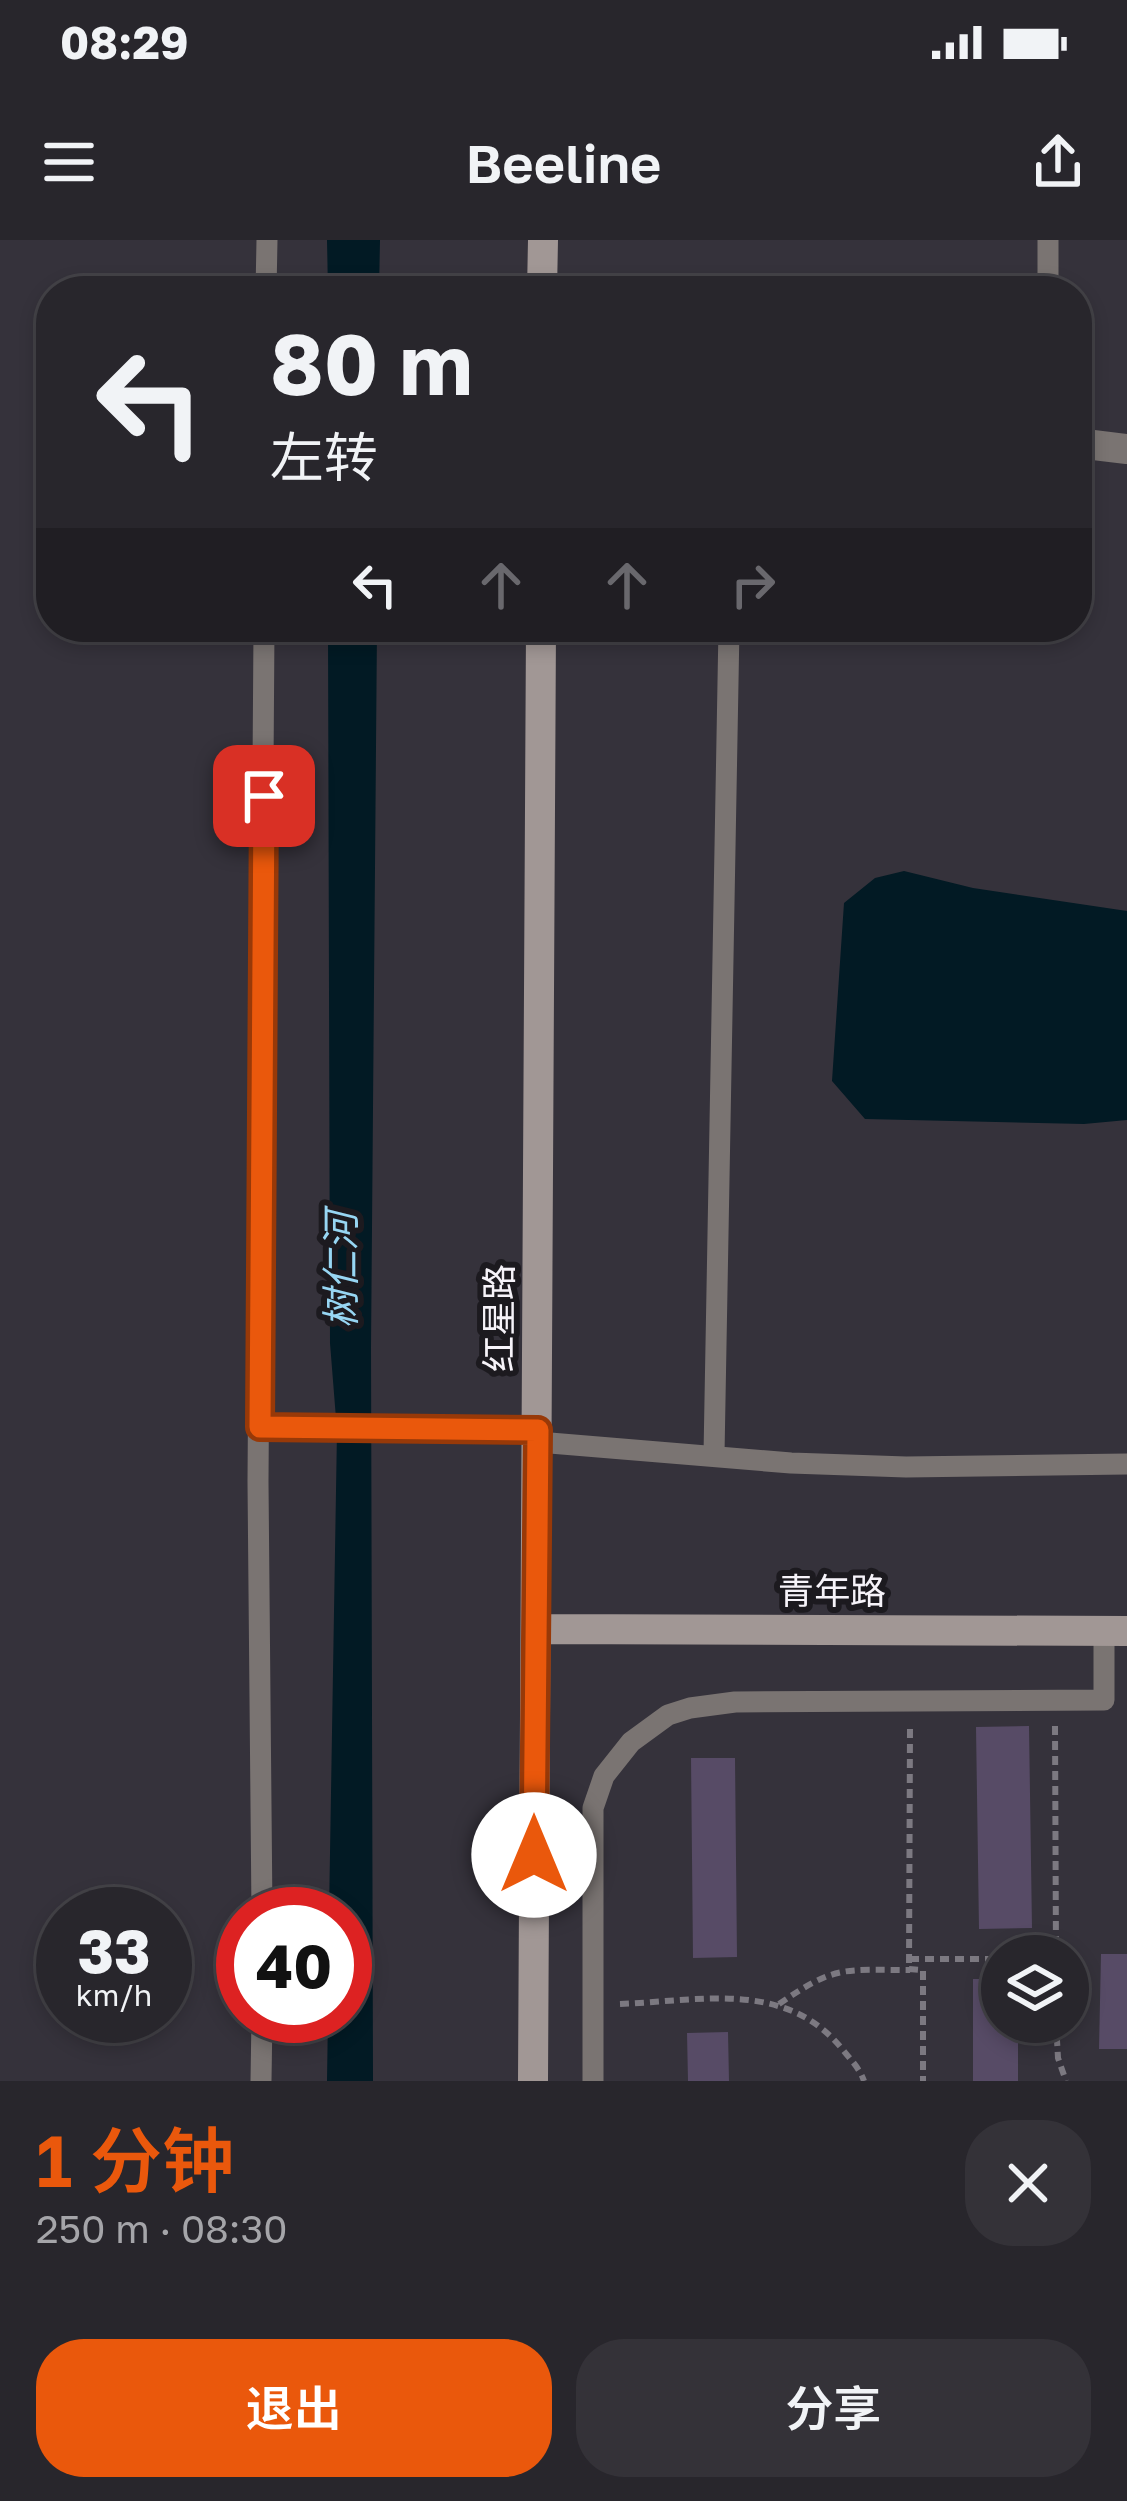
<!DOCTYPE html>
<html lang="zh">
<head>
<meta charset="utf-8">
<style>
	:root { --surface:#28262c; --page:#343238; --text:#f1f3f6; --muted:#a5a5a9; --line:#444348; --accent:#ea580c }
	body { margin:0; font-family:"Golos Text","Noto Sans SC",sans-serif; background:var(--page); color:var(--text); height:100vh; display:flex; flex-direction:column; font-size:45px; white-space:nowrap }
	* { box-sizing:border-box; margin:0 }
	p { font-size:39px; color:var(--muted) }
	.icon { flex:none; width:66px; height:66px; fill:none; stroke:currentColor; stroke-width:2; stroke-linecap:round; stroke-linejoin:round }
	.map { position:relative; height:1841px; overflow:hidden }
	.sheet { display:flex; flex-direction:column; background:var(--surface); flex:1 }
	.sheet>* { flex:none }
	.top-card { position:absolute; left:36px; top:36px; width:1056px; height:366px; border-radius:48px; box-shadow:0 6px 18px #0003,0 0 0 3px var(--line); background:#28262c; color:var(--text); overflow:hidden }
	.fabs { position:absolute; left:981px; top:1695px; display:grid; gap:24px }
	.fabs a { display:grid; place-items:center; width:108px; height:108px; border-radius:50%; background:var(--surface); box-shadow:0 6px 18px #0003,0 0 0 3px var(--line); font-size:60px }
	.speed { position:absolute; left:36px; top:1647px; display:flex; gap:24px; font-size:60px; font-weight:700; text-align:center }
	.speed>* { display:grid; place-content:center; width:156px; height:156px; border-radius:50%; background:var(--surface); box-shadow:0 6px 18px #0003,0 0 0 3px var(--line); line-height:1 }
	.speed small { font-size:30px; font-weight:400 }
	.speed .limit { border:18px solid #d22; background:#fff; color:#111 }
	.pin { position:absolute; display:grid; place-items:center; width:102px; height:102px; color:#fff; margin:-51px; border-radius:24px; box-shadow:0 6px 18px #0006 }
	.me { position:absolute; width:132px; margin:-66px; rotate:0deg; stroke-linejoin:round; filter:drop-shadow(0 0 9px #0008) }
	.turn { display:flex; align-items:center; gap:42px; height:252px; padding:0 36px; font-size:54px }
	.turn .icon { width:156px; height:156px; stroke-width:2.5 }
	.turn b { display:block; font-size:84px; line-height:102px }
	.lanes { display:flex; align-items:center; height:114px; padding:0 36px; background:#0003; justify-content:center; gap:60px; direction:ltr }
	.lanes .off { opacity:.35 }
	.round { display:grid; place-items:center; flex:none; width:126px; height:126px; border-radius:48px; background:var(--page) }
	.head { display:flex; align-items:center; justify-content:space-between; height:204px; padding:0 36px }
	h1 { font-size:72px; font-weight:600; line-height:90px; color:var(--accent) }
	.action { display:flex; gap:24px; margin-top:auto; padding:24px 36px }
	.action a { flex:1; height:138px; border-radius:48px; background:var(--accent); color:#fff; font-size:48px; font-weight:600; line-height:138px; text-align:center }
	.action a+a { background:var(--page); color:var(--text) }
	.status { display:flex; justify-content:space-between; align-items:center; height:84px; padding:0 60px; background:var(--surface); direction:ltr }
	.status svg { height:33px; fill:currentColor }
	header { display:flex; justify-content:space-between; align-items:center; height:156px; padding:0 36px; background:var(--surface); font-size:54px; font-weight:600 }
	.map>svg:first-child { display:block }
</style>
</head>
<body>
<div class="status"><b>08:29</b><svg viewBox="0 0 49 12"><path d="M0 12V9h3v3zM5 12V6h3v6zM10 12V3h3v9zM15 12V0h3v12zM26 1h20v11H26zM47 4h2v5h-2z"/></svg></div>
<header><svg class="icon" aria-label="menu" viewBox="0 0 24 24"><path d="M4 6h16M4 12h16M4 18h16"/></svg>Beeline<svg class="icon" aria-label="share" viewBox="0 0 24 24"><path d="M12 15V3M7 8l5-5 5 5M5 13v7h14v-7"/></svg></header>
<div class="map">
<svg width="1127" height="1841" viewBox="0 0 1127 1841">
	<rect width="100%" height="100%" fill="#35323b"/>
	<!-- water -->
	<path fill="#021a24" d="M327,0H380L379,51H328Z
		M328,387H377L371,1107L373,1841H327L328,1776H345V1674H329L337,1191L330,1103Z
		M904,631L973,648L1127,671V880L1084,884L865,879L832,841L844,663L875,638Z"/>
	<!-- building -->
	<path fill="#574b66" d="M1029,1486L1032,1688L979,1689L976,1487Z
		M691,1518H735L737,1717L693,1718Z
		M1101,1714H1127V1809H1099Z
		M973,1739H1002V1782H1018V1841H973Z
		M728,1792L729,1841H688L687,1793Z"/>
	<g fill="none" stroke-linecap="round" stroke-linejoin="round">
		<!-- path -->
		<path stroke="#7c7981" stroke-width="6" stroke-dasharray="9 6" stroke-linecap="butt" d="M1055,1486L1056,1716
			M910,1489L909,1729L923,1730V1841
			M910,1719H1002
			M620,1764C700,1761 786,1739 843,1810C851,1820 860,1829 864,1841
			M779,1764C836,1725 842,1730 910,1730
			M1056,1782L1058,1818L1066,1841"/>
		<!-- lane -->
		<path stroke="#7a7472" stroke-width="21" d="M1048,0V51
			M266,51L267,0
			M260,1187L538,1190
			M538,1202L791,1223L906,1227L1127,1224
			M714,1215L729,387
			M262,1674L258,1242L264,387
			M261,1841L262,1776
			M593,1841V1568L604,1536L631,1502L668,1475L690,1468L735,1462L1104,1460V1391"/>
		<!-- street -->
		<path stroke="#7a7472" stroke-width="30" d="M1077,203L1127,209"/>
		<!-- secondary -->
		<path stroke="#a19795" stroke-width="30" d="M542,51L543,0
			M536,1389L1127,1391
			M533,1841L541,387"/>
	</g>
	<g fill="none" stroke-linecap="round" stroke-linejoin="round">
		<defs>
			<path id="route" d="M264,556L260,1187L538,1190L534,1615"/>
		</defs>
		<!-- route casing -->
		<use href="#route" stroke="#983908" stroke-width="30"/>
		<!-- route -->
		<use href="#route" stroke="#ea580c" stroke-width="21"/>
	</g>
	<g text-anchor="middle" stroke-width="12" stroke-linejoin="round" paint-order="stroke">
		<!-- street labels -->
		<g font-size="36" fill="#f6f3f9" stroke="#1c1a1f">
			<text transform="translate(499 1078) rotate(-90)" y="13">红星路</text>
			<text x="832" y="1364">青年路</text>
		</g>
		<!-- water labels -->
		<g font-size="39" font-style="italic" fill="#97d6f3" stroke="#1c1a1f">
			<text transform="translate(341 1030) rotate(-90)" y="14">树仁河</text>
		</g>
	</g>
</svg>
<div class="fabs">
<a><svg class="icon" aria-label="layers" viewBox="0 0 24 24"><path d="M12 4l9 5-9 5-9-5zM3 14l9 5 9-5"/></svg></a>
</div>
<div class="speed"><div>33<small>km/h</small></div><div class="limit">40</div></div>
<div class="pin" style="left:264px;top:556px;background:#d93025"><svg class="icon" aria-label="arrive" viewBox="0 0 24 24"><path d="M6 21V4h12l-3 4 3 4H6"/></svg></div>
<svg class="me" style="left:534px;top:1615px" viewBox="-20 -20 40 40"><circle r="19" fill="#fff"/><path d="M0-13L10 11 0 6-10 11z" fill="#ea580c"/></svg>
<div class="top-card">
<div class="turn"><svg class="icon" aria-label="left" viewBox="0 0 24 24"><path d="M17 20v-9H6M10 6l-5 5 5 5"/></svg><div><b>80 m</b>左转</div></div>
<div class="lanes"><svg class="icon" aria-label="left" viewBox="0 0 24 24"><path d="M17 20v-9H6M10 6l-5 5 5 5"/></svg><svg class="icon off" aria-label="ahead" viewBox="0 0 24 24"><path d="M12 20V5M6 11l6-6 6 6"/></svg><svg class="icon off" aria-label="ahead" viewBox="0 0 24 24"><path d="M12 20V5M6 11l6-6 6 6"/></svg><svg class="icon off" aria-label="right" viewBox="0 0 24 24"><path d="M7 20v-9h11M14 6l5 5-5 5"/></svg></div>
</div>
</div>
<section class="sheet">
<div class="head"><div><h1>1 分钟</h1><p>250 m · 08:30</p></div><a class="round"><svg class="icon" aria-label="close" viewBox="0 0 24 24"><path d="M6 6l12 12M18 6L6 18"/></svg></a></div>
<div class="action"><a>退出</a><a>分享</a></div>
</section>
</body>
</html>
